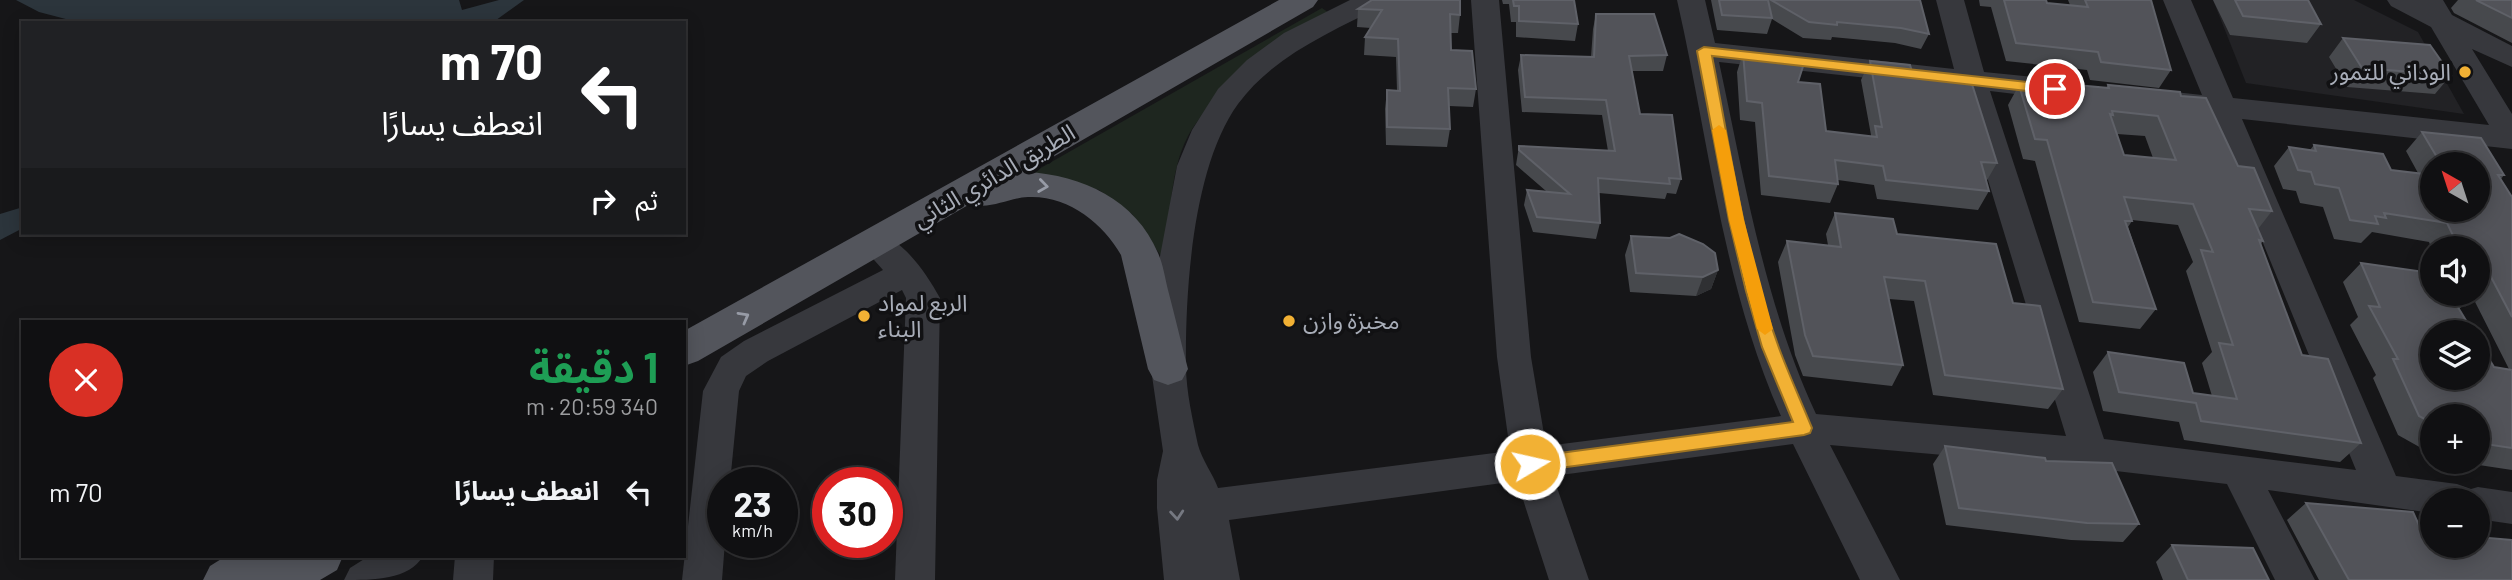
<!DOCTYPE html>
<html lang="ar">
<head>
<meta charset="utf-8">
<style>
	:root { --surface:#101012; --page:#19191b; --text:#f1f3f6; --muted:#9c9d9f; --line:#303032 }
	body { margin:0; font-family:Barlow,"Noto Sans Arabic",sans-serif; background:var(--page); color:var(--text); direction:rtl; height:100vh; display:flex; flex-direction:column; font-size:26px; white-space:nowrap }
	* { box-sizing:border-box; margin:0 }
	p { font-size:23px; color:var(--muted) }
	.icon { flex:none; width:38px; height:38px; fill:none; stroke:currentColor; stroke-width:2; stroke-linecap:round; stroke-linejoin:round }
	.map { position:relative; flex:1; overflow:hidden; direction:ltr }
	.sheet { position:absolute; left:21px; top:320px; width:665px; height:238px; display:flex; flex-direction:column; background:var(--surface); border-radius:0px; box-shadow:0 4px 18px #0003,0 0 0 2px var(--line); direction:rtl }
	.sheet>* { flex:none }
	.hud { position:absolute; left:21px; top:21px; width:665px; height:214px; border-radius:0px; box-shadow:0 4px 18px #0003,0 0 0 2px var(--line); direction:rtl; background:#202124; color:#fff; overflow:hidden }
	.needle { width:46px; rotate:321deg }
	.buttons { position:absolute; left:2420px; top:152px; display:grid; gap:14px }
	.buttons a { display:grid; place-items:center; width:70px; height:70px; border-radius:50%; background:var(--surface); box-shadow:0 4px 18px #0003,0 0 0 2px var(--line); font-size:35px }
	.speed { position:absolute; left:707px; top:467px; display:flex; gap:14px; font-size:35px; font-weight:700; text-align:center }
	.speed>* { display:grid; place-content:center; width:91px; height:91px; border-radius:50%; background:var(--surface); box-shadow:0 4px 18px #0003,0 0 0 2px var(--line); line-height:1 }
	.speed small { font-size:18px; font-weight:400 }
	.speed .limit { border:10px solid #d22; background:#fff; color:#111 }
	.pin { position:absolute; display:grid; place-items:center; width:60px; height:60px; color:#fff; margin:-30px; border:4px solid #fff; border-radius:50%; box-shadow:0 2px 7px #0007 }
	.me { position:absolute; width:77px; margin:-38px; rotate:81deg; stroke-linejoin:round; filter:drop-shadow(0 0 5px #0008) }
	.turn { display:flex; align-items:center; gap:24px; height:147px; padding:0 28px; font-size:32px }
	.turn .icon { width:91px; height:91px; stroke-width:2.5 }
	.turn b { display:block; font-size:49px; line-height:60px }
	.then { display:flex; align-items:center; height:66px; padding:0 28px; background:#0003; gap:14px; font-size:26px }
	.round { display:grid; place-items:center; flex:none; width:74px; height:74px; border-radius:37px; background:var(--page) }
	.summary { display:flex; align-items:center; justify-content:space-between; height:119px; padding:0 28px }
	h1 { font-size:42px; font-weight:700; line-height:52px; color:#1e9e55 }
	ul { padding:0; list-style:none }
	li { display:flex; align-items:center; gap:21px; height:105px; padding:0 28px }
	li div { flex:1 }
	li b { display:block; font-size:26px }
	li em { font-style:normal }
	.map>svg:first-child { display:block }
</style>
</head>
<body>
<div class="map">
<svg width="2512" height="580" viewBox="0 0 2512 580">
	<rect width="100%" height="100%" fill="#161618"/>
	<!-- built -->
	<path fill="#222225" d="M2213,0H2354L2418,32L2464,114L2246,83Z"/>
	<!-- green -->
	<path fill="#1e261f" d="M1322,8L1329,13C1284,47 1215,87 1188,136C1169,172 1170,222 1166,263L1132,214L1099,190L1032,173Z"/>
	<!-- water -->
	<path fill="#2c353c" d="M16,0H459L462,10L499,0H524L492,23H81L39,12Z
		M23,207V228L0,240V214Z"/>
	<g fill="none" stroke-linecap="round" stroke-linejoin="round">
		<!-- minor -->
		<path fill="#37383d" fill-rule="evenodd" d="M1350,0H1386L1382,6C1331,32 1273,56 1238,104C1193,166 1185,290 1186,366C1186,391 1193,421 1198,445C1202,460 1213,474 1218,488L1510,451L1497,357L1471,0H1499L1531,357L1546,446L1781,416C1722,283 1709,140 1677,0H1705L1715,43L1954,69L1936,0H1964L1984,72L2064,80L2074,83L2078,90L2074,97L2064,100L1990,91L2104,439L2356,470L2211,116L2156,108L2151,101L2156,94L2166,91L2202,95L2163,0H2191L2233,98L2489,125L2431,27L2391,6L2387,0H2443L2452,15L2512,46V67L2472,49L2512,114V149L2242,119L2396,476L2457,484L2471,489L2478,487L2512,492V524L2478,519V500H2432V513L2268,490L2315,580H2275L2227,484L2090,468L1830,445L1900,580H1860L1793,444L1553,476L1589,580H1549L1517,481L1229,520L1240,580H1164L1157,508V480L1163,451L1151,369L1158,267L1177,166L1192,130L1218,89L1247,60L1284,33ZM1719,62L1960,88L2066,436L1816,414C1764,302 1745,182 1719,62Z
			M875,231C904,240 926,273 940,298L935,580H895L906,298L902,290L768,361L746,376L739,391L730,483H723V542H725L722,580H682L703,391L721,357L744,341L883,270L859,243L864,235Z
			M369,556H423C409,580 373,580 344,580L350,568Z
			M455,556H494L493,580H453Z"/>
		<!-- major -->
		<path fill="#53555c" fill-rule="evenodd" d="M1279,0H1318L1313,7L1027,172C1082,175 1136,200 1158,253C1163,264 1165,278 1168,290C1175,316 1181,343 1188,369L1182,380L1168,385L1154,380L1148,369L1121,255C1103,223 1068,195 1028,197C1008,198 991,210 970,204L698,361L684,366V331Z
			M226,556H343L337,570L320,580H203L210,566Z"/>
	</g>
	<!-- wall -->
	<path fill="#47494d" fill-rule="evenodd" d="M1502,0H1574L1578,24L1575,41L1516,37V22H1511L1509,4H1503Z
		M1711,0H1920L1929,34L1921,49L1895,43L1832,37L1831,40L1803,38L1772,19L1767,34L1717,30Z
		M1979,0H2046L2047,3L2070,5L2068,0H2151L2171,70L2159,88L2090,80L2087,70L2006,61L1991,7L1980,6Z
		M2213,0H2308L2321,24L2307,43L2230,35Z
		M2458,0H2512V43L2454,13L2451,8Z
		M1358,9L1460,15L1458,33H1450L1451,50L1476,89L1473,107L1449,106L1450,129L1447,147L1386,145L1385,109L1387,90L1397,91L1396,57L1364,55L1365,37L1371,28L1357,27Z
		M1596,14L1667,55L1663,71H1632L1640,114L1681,179L1676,194L1667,193L1665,199L1599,193L1600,223L1596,239L1533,232L1524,205L1527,190L1546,191L1516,165L1519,146L1608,151L1602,115L1522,112L1518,70L1521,55L1591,57L1593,29Z
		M2343,38L2451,75L2435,94L2347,87L2329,57Z
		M1743,53L1798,82L1826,131L1871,136V135L1861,80L1870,61L1913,75L1997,163L1986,182L1989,191L1978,210L1877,199L1874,185L1838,180V184L1830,203L1761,195L1755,122L1740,120L1737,72Z
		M2019,85L2074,90L2077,85L2106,88L2108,85L2181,96L2238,166L2272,211L2258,229L2263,241L2261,244L2302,355L2361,443L2340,462L2184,440L2179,422L2103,411L2093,372L2108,352L2193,393L2212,396L2202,363L2212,352L2186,271L2193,262L2178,225L2132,220V221L2128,227L2156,309L2140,329L2079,322L2035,161L2023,159L2008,105ZM2117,134L2145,136L2153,158L2124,155Z
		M2422,132L2504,175L2501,179L2512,197V470L2459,462H2478V416H2432V458L2427,457L2423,449L2398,435L2373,378L2376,375L2350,325L2358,317L2343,282L2361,263L2464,305L2459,309L2494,367L2509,369L2471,294H2478V248H2432V250L2429,242L2372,232L2361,243L2334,239L2323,207L2300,203L2296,191L2283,189L2274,166L2289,147L2310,150L2314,145L2391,170L2418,173L2406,151ZM2432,164H2478L2432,210Z
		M1835,213L1897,234L2013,303L2063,389L2048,409L1933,395L1914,301L1889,299L1903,365L1892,386L1803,376L1795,355L1778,262L1787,241L1828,245L1826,234Z
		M1631,236L1670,238L1718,270L1711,289L1696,296L1630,292L1625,255Z
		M1945,446L2046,461L2139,524L2123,542L2071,540L1946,525L1933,464Z
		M2306,503L2422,532L2512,580H2319L2287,520Z
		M2172,545L2269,580H2163L2156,562Z"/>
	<!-- shaded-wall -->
	<path fill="#2f3033" d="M1718,270L1711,289L1696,296L1703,277Z"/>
	<!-- building -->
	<path fill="#525359" stroke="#5f6168" stroke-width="2" fill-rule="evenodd" d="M1372,0H1460V15L1450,14L1451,50L1472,51L1476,89L1448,88L1450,129L1387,127V90L1400,91L1398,39L1365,37L1382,10L1358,9Z
		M1513,0H1574L1578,24L1519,21V6H1514Z
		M1719,0H1768L1772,18L1722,15Z
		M1771,0H1920L1929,34L1901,28L1837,22V25L1809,22Z
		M2004,0H2046L2047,3L2088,7L2085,0H2151L2171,70L2101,62L2098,52L2016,43Z
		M2235,0H2308L2321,24L2243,16Z
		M2476,0H2512V18Z
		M1596,14H1654L1667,55L1629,56L1640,114L1672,115L1681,179L1669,178L1670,184L1598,178L1600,223L1537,217L1527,190L1570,194L1519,150V146L1615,151L1606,100L1525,97L1521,55L1594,57Z
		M2343,38L2430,45L2451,75L2362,68Z
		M1743,53L1805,60L1798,82L1820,84L1826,131L1877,137L1875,126L1882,127L1870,61L1910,65L1913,75L1971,81L1997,163L1981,162L1989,191L1886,180L1883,166L1835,160L1838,184L1769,176L1762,103L1747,101Z
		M2019,85L2076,90L2077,85L2109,88L2108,85L2180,92L2181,96L2206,98L2238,166L2254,168L2272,211L2249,209L2263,241L2259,240L2302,355L2328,359L2361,443L2201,421L2196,403L2119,392L2108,352L2184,363L2193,393L2237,399L2219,343L2233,345L2201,250L2213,252L2193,204L2124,197L2132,221H2125L2156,309L2093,302L2047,140L2035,139ZM2112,111L2158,116L2176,160L2124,155L2110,114L2113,115Z
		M2422,132L2481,138L2504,175H2498L2512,197V317L2490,275L2478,273V248H2459L2447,223L2384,213L2386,218L2375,216L2378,224L2350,220L2339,188L2315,184L2311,172L2298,170L2289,147L2316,151L2314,145L2383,154L2391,170L2432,175V210H2478V164H2441Z
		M1835,213L1893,219L1897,234L1996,244L2013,303L2040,306L2063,389L1945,375L1925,281L1884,277L1903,365L1813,356L1805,335L1787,241L1841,247Z
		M1679,234L1703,244L1715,253L1718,270L1703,277L1636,273L1631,236L1670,238Z
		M2361,263L2432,273V294H2459L2464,305L2456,304L2473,332H2432V378H2478V341L2494,367L2512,370V448L2478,443V416H2432V423L2419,416L2393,359H2398L2369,306L2380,307Z
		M1945,446L2045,458L2046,461L2112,463L2139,524L2087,523L1959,508Z
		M2306,503L2413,512L2422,532H2432V546H2478V537L2512,540V580H2349Z
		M2172,545L2253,548L2269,580H2188Z"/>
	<!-- one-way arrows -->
	<defs><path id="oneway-chevron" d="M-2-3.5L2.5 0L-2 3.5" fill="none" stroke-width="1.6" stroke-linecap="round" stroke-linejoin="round" transform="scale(1.75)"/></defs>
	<g stroke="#979ba6">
		<use href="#oneway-chevron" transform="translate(1043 186) rotate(8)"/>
		<use href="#oneway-chevron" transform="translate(744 317) rotate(-29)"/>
	</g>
	<use stroke="#757881" href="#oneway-chevron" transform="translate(1177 515) rotate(85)"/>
	<!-- route -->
	<path fill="#f2b134" stroke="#9d7322" stroke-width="2" d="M1704,47L2055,85L2062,89L2055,94L1712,56C1731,153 1745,256 1779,348C1789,375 1801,401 1812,428L1810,433L1804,435L1530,472L1524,470L1521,464L1524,459L1530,457L1793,422L1762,347L1746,291L1729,220L1697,51Z"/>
	<!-- slow -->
	<path fill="#f59e0b" d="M1719,125L1726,130L1744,220L1773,329L1765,335L1757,329L1729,220L1712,130Z"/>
	<!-- markers -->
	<g fill="#f2b134" stroke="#111113" stroke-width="2.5">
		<circle cx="2465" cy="72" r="7"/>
		<circle cx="864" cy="316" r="7"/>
		<circle cx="1289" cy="321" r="7"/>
	</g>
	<g text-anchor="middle" stroke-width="7" stroke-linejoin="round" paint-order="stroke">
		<!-- poi labels -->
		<g font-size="23" fill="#a8adb8" stroke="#111113" text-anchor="start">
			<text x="2451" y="80" text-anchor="end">الوداني للتمور</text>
			<text x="878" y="311">الربع لمواد<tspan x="878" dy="26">البناء</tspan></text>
			<text x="1303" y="329">مخبزة وازن</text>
		</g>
		<!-- street labels -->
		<g font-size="23" fill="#a8adb8" stroke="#111113">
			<text transform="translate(994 176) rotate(-30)" y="8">الطريق الدائري الثاني</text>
		</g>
	</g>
</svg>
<div class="buttons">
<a><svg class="needle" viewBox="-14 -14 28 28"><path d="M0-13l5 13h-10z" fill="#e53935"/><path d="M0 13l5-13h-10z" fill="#9c9d9f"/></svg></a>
<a><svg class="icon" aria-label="sound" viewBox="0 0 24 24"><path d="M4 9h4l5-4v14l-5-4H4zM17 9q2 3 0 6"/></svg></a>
<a><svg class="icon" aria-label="layers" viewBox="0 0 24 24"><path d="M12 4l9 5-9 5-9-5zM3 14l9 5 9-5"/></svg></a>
<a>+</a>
<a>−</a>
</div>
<div class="speed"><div>23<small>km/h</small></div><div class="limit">30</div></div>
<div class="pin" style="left:2055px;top:89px;background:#d93025"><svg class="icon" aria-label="arrive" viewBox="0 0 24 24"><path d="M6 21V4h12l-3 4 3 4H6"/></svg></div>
<svg class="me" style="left:1530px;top:464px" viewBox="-20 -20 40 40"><circle r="17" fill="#f2b134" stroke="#fff" stroke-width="3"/><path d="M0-11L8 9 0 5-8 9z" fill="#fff"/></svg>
<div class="hud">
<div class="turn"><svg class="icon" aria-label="left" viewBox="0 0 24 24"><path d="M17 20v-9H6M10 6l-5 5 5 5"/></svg><div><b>70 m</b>انعطف يسارًا</div></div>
<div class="then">ثم<svg class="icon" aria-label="right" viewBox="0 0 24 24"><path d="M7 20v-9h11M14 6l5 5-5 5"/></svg></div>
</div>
<section class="sheet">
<div class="summary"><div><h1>1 دقيقة</h1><p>340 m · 20:59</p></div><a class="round" style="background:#d93025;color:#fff"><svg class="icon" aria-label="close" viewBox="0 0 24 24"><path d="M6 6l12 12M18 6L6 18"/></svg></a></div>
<ul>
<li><svg class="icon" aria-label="left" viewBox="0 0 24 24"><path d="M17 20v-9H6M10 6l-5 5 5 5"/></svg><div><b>انعطف يسارًا</b></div><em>70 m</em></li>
</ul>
</section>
</div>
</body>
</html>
